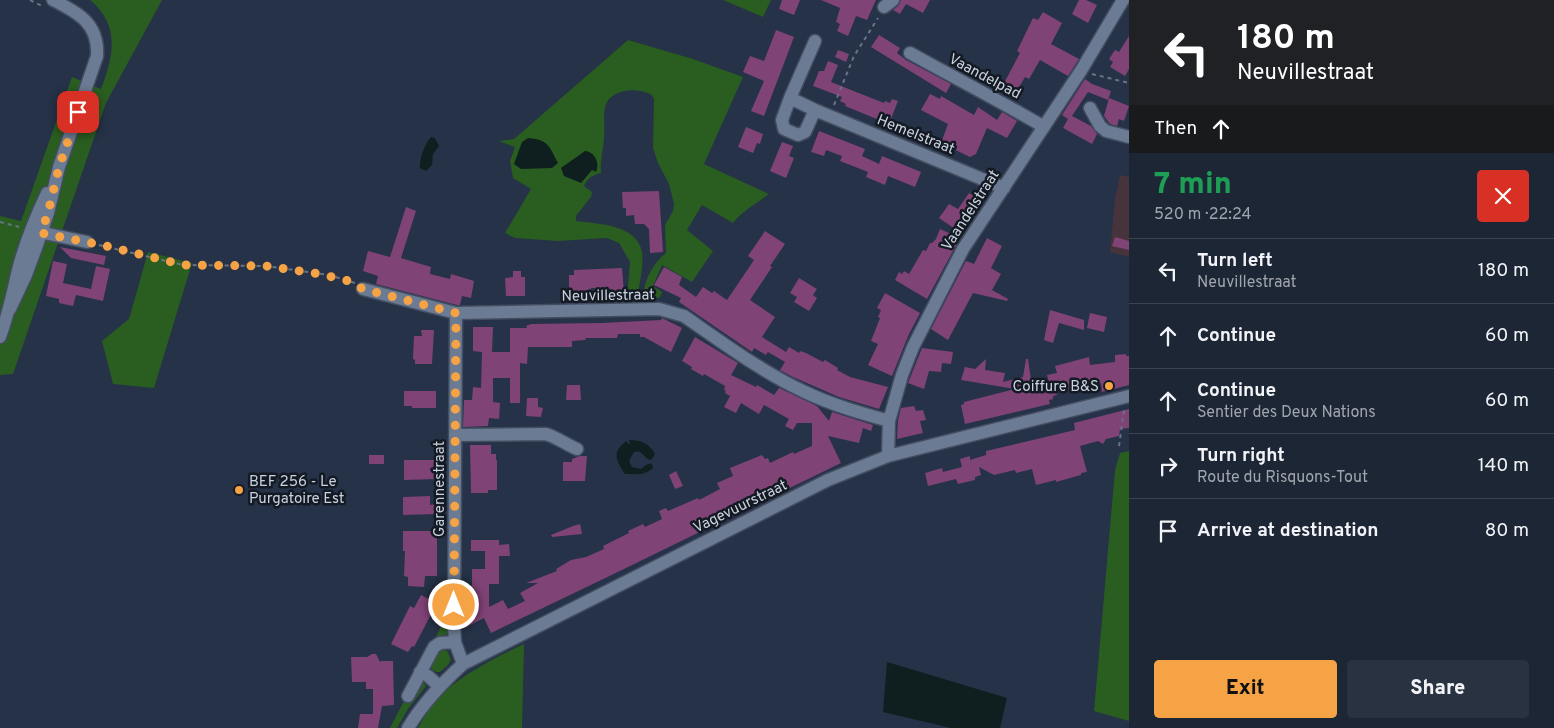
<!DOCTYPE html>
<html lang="en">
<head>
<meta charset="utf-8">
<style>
	:root { --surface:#1c2635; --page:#293241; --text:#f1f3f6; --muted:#a0a5ad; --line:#3a4350; --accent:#f5a345 }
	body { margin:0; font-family:Overpass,sans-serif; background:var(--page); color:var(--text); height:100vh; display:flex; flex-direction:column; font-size:19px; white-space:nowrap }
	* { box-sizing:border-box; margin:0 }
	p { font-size:16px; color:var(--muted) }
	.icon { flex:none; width:28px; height:28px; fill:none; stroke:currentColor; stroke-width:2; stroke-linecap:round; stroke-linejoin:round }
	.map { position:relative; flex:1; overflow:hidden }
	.drawer { display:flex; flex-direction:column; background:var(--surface); width:425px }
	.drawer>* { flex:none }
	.guide { background:#202124; color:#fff; overflow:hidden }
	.pin { position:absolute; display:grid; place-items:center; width:42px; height:42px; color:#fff; margin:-21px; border-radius:10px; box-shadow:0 2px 8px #0006 }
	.me { position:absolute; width:55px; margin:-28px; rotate:0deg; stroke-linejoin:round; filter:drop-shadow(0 0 4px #0008) }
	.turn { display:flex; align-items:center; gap:18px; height:105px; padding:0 25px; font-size:22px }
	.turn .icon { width:65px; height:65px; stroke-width:2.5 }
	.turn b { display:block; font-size:35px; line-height:42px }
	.then { display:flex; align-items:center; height:48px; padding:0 25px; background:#0003; gap:10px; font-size:19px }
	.round { display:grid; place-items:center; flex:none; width:52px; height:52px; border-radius:5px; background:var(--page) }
	.summary { display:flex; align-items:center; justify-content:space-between; height:85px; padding:0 25px }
	h1 { font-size:30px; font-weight:800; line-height:38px; color:#1e9e55 }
	.primary-button { display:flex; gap:10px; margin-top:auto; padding:10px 25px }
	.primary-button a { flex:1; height:58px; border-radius:5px; background:var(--accent); color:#111; font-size:20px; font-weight:800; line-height:58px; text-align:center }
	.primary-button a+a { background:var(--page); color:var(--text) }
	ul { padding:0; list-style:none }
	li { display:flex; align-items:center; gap:15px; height:65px; padding:0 25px; border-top:1px solid var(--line) }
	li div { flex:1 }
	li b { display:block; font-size:19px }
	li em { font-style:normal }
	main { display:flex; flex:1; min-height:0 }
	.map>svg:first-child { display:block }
</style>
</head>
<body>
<main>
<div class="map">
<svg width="1129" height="728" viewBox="0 0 1129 728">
	<rect width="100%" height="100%" fill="#253247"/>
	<!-- education -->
	<path fill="#46333b" d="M1120,175L1129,177V257L1110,252L1115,199Z"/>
	<!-- green -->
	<path fill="#2a5d20" d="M90,0H162L106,103L13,374L0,375V216L21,221L72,77L101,89C114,55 120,25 90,0Z
		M723,0H771L763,17Z
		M628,40L693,59L743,77L704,164L769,194C756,204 743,210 733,223L702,205L687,230L713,251L692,282L662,265L653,286L662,292L660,297L648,302L644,300C641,284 654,262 666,253L665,225L673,211L674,204L669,184L658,163L653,148L654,99L652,95C638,87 610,88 605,107C603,117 605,128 604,138C603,151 600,161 601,173C593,175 587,178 584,186L592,192L591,197L576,216V221C598,224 637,224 642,252C644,267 639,285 637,299L627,298L630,262L619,243L607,238L558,241L515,238L505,233L531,189L513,178L510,161L515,147L499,141L514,139Z
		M148,252L192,263L154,388L113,384L102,341L129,319Z
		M1129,451V721L1094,711L1115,470L1120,453Z
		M444,620L451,623L448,633L440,639L436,637Z
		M524,644L522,728H418C423,720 427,711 432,704C458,676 490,660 524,644Z
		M440,650H445L448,652L451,660L448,665L440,672C425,673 431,655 440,650Z
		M422,682L424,683L426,686L408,709L397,728H390L405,699Z"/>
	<!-- water -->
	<path fill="#0f1f1f" d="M431,137L435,138L439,146L433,154L432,165L426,171L420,168C419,160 425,143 431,137Z
		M528,138C549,140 549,146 558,163L552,168L521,169L514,164L522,142Z
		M585,151C595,152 600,163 596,172L592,170L581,183L564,176L561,168Z
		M629,440C641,440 649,443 655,454L652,459L649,460C643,456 642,450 634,452L629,461L632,467L641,469C645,467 646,463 652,464L653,468C645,476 635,474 625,474C617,462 610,452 627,441L628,444H630Z
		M887,662L1007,698L1000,728H951L883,712Z"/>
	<!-- building -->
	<path fill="#804376" d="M782,0H800L794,15L779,9Z
		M821,0H876L867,20L856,16L848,36L837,31L840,24L836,22L840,8Z
		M901,0H930L923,13L906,4L900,14L893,10L898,6Z
		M1079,0H1086L1097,5L1088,23L1072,14Z
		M1043,12L1062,23L1051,44L1079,59L1068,76L1040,60L1029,79L1025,77L1015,94L1002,87L1020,53L1017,51L1033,18L1038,20Z
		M776,30L794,37L764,116L751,111L764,81L743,72L750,56L764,61Z
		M879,35L900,48L897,53L906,60L951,84L946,93L871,47Z
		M1129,36V69L1125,76L1110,67L1113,62L1109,59L1115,50L1119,52Z
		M838,50L849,54L846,62L835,57Z
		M828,61L838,65L831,82L884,103L885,101L890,103L892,99L898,101L889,124L845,106L846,104L840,101L842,97L813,86L819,71H824Z
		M1085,79L1092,84L1111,91L1108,100L1088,92L1072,116L1091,126L1097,134L1092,144L1063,128L1068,119L1062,115Z
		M930,94L940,99L941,96L974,115L978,107L997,120L1002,112L1017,121L1007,138L987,128L976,154L970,157L941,143L948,124L921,110Z
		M1109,98L1129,106L1124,121L1119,119L1117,126L1110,124L1104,116Z
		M746,127L763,134L760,144L757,143L753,153L738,147Z
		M819,131L865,149L862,156L879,164L882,156L921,172L915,187L888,176L885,185L866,177L868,172L840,161L842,156L826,150L824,156L811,152Z
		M782,142L793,146L789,156L794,158L786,178L770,171Z
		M659,191L663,252L650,253L649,229L644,224H635L634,215L626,216V208H623L622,192Z
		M969,193L978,198L970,211L972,212L958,231L939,218L949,204L958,209Z
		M406,207L416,211L401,258L431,267L430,274L450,279L451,274L474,281L471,298L462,296L460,305H457L376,284L378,276L363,271L368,251L390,257Z
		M940,229L960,238L927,299L895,280L899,272L902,274L904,271L909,274L923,250L926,251L930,243H932L936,239Z
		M765,231L785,244L770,266L772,267L750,300L775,317L762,337L786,352L789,347L799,353L800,351L806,353L823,362L825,360L838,368L837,370L850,377L888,387L879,409L839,397L793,377L780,370L785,362L768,352L766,355L754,348L752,352L679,302L681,298L654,285L664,267L682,277L679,285L696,297L703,287L712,293L714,291L727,300L754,260L748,256Z
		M1115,237L1129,241V250L1112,246Z
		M987,238L1002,246L991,268L1001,274L992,290L1008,299L1007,301L973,293L948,340L931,329L966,261L974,264Z
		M60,247L106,256L104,265L71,258Z
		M53,261L67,264L63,283L91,289L96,266L110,269L103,301L76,295L73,306L59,303V299L46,296Z
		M622,268L624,293L612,294V289L592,288L587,290V294L575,295L574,290H569V275H574V270Z
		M513,271H521V277H525V296H506L505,278L513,277Z
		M799,278L817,289L813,295L817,298L809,311L794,302L797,297L790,293Z
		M885,293L920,313L909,334L892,376L868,365L878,344L871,341L880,318L878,317L881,310L877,308Z
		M1050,310L1084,320V330L1059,323L1053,343L1044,340Z
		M1090,313L1107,317L1104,332L1087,328Z
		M662,318L682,328L671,352L644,337H640V334H618L617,338H586L585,340L572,341V347H528L527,364L520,363V403H510V378H493V402L500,403L499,419L489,418L488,426L463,427L464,400H472L473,387L481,388L482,352L473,351V327H493L492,352H510V328H527L526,326L531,324L601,323L661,320Z
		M421,330H434L432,364H415V360L413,359L414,336H422Z
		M695,337L738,363L731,375L756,387L757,385L774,395L779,388L817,406L829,421L832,412L873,425L871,431L863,428L859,443L828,436L841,463L624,569L491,633L484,618L464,628L463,586H472V569H485V551H471V540H499V545L509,544L510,556H499V584H489V607L503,600L508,609L525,601L520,593L538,583H526L557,571L556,569L571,560L586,557L604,549L603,546L629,533L628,531L643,524L645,527L662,519L659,511L666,508L668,511L698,498L699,500L720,489L717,483L733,476L730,468L762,455L765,459L768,458L770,463L793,452L794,454L812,446V423H797L793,430L785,426L789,419L764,405L759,414L741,403L736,413L724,407L730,396L725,393L726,391L724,390L725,386L704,374L703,376L691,369L692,367L682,361Z
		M922,348L953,352L951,364L942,363L941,372L929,371L924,389L908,383Z
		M1126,354V356H1129V385L1102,392L1101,383L1084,385L1056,392L1057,395L1053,396V399L1049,400L1050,404L965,424L961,405L964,404V402L1015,389L961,380L965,367L975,369L986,359L985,370L1005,373L1003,382L1023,377L1026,359H1028L1032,387L1049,382L1047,375L1057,373L1055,366L1089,357L1090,365L1115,362V355Z
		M567,385H580L581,400H566Z
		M404,391H436V408H412V406H404Z
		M527,398H538V407L543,408L541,417L526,416Z
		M914,406L916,411L923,410L926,420L920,421L923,433L897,439L898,420L901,408Z
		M1129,409V428L1120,429L1119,436L1106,439L1103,444L1098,441L1080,446L1087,472L1081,473V475L1056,482V480L1036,485L1032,469L1016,473L1015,470L994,475L979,467L981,475L975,477V480L958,484L956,479L928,486L925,473L942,468L943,472L962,467L960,459L970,456V460L986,455V451L1075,430L1074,423Z
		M470,445H491V454H496V460H497V490H488V493H471Z
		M369,455H384V464H369Z
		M580,456H587L585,481H563V462H572V459Z
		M404,460H437V479L404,480Z
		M676,471L683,486L675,489L669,475Z
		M234.5 490a4.5 4.5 0 1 1 9 0a4.5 4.5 0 1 1-9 0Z
		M430,496V505L436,504V514L403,515V497Z
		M580,524L582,534L552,537L551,535L573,526Z
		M403,531H437V576H425L424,587L408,586V577L404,576L405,551H403Z
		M421,595L437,603L414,647L412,646L408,652L391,644L410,606L414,608Z
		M372,654H376L380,662L381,661H393L394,705L382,706L378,728H358L360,714H373V689H366V682H352L351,657H367Z"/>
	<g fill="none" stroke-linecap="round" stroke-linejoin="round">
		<defs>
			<path id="minor" d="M884,7L893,0
				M815,41L790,98L815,110L1004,188
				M910,53C955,78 1000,101 1044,127
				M790,98L782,120L784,129L798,135L805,132L815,110
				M1090,108L1100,126L1106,131L1129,137
				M34,231L87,242
				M363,289L456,313L659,309L684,316C723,343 762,372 805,392C832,405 861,413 889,421
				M10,309L26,275L36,248L48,213L59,167L97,56C99,24 79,13 53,0
				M456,313L454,625L455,642L463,664
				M0,337C9,313 13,291 19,266C26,241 36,216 47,193
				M455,435L545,434C553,435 567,445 577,449
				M888,456L889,421L902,375L913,347L963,249L1082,69L1123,0
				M420,672L428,676L439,686
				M408,696L434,647L440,643L455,642
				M408,728C423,703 441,684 463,664L828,480L888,456L1129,396"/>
		</defs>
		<!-- minor casing -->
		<use href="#minor" stroke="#424d5f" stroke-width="15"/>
		<!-- path -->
		<path stroke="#687385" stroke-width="2" stroke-dasharray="4 4" stroke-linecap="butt" d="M30,0L44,7
			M1092,74L1129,83
			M834,105L854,56L878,18
			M0,222L19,227
			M99,245L183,265L266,266L329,275L355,283
			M1119,446L1124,410"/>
		<!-- minor -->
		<use href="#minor" stroke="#6c7b94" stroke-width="12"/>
	</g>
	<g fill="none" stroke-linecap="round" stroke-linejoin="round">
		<!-- route -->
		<path stroke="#f5a345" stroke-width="9" stroke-dasharray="0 16.2" d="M78,112L59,167L48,213L41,233L106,246L184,265L266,266L320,274L349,281L363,289L456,313L454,605"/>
	</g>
	<!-- markers -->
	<g fill="#f5a345" stroke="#141a23" stroke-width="2">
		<circle cx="1109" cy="386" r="5"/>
		<circle cx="239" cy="490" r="5"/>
	</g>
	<g text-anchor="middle" stroke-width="5" stroke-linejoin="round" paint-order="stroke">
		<!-- street labels -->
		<g font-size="15" fill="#c9d2df" stroke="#141a23">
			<text transform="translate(985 76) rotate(28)" y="5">Vaandelpad</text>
			<text transform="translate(916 134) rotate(22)" y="5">Hemelstraat</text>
			<text transform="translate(970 210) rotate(-57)" y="5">Vaandelstraat</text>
			<text transform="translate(608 295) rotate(-1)" y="5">Neuvillestraat</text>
			<text transform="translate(439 489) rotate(-90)" y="5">Garennestraat</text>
			<text transform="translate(740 506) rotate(-26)" y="5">Vagevuurstraat</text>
		</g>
		<!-- poi labels -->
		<g font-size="15" fill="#c9d2df" stroke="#141a23" text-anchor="end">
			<text x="1099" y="391">Coiffure B&amp;S</text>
			<text x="249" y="486" text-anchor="start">BEF 256 - Le<tspan x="249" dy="17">Purgatoire Est</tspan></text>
		</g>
	</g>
</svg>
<div class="pin" style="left:78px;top:112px;background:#d93025"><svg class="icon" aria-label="arrive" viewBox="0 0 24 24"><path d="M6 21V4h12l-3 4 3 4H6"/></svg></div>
<svg class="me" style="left:454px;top:605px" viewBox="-20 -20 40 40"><circle r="17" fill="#f5a345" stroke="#fff" stroke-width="3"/><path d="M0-11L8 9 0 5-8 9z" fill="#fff"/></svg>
</div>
<section class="drawer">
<div class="guide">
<div class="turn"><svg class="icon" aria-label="left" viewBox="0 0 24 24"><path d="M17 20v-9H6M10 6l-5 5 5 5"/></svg><div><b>180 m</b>Neuvillestraat</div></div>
<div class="then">Then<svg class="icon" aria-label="ahead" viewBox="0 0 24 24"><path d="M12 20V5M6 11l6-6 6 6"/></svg></div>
</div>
<div class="summary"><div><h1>7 min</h1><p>520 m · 22:24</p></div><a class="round" style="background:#d93025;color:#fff"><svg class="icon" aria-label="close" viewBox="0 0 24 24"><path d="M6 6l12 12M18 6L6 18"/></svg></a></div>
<ul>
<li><svg class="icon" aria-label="left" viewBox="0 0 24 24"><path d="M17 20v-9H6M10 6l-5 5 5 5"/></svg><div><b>Turn left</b><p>Neuvillestraat</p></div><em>180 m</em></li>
<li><svg class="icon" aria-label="ahead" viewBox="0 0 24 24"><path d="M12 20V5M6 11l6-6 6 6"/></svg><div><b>Continue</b></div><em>60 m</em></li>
<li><svg class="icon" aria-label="ahead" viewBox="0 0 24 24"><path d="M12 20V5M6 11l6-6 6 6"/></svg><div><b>Continue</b><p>Sentier des Deux Nations</p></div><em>60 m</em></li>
<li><svg class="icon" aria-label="right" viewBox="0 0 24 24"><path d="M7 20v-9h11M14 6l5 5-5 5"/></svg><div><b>Turn right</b><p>Route du Risquons-Tout</p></div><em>140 m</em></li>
<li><svg class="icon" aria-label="arrive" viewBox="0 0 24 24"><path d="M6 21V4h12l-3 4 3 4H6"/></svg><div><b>Arrive at destination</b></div><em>80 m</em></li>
</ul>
<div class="primary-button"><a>Exit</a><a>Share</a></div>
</section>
</main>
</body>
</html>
